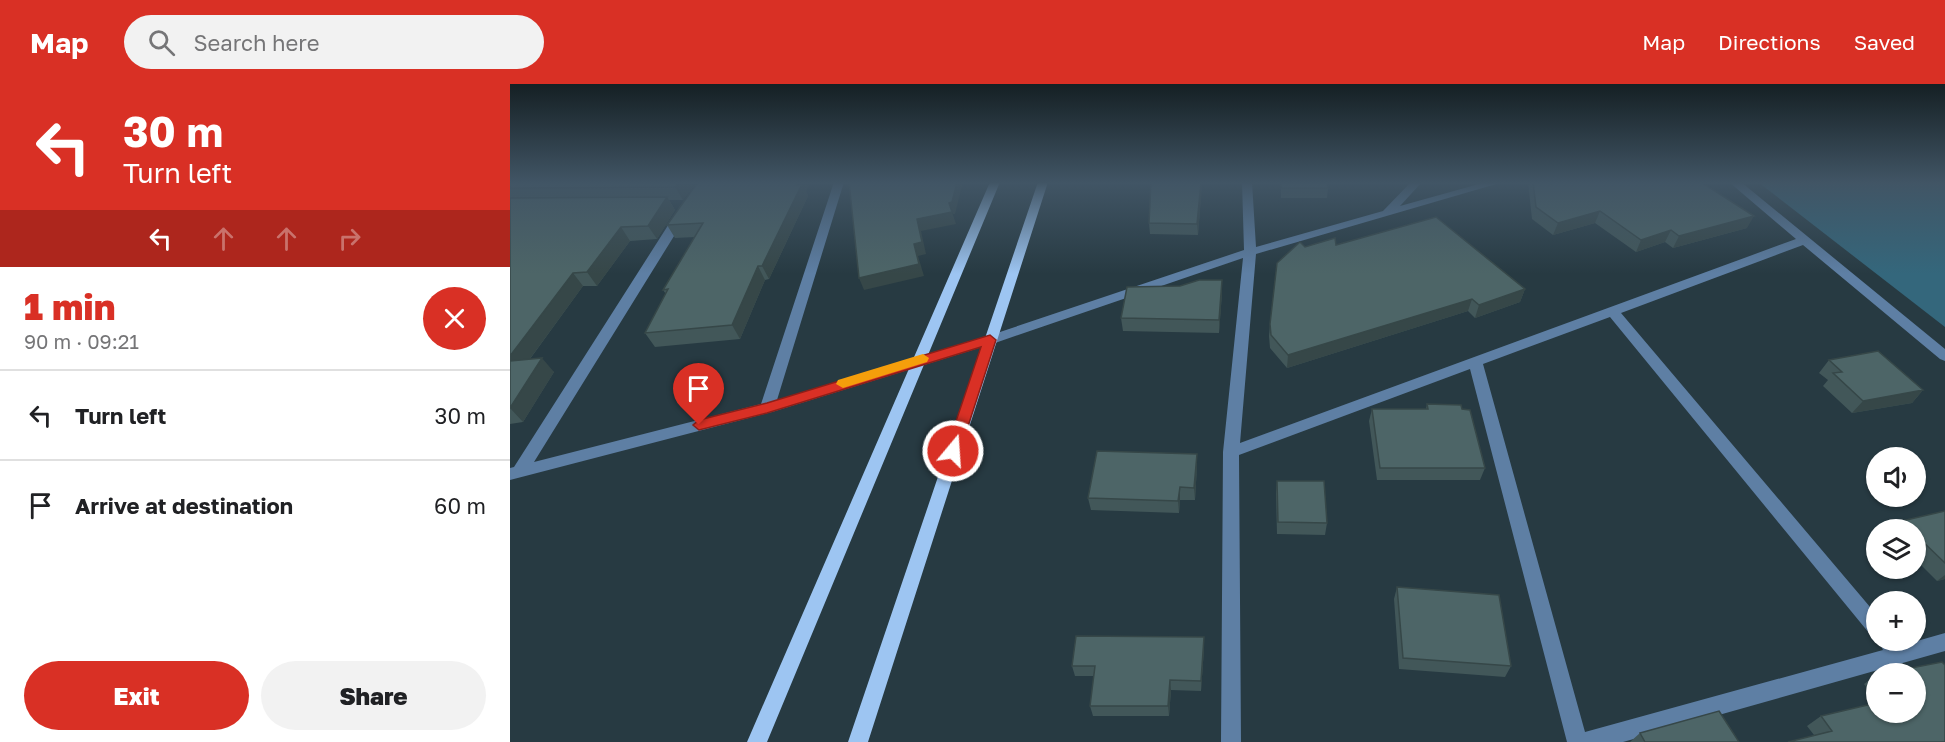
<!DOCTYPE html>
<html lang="en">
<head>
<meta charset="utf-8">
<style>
	:root { --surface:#fff; --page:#f2f2f2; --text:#202124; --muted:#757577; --line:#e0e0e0; --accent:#d93025 }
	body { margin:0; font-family:"Golos Text",sans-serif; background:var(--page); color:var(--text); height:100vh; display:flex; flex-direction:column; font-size:22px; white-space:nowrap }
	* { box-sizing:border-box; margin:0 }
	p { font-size:20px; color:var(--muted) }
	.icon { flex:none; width:33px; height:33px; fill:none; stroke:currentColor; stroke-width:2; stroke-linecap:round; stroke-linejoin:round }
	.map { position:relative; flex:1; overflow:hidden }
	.panel { display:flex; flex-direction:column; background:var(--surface); width:510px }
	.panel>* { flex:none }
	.guide { background:#d93025; color:#fff; overflow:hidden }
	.fabs { position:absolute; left:1356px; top:363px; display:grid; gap:12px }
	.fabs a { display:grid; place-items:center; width:60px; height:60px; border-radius:50%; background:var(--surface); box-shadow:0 2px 4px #0004; font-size:30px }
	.pin { position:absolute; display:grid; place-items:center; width:51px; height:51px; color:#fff; margin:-62px -26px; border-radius:50% 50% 50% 0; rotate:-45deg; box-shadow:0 0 6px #0007 }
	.pin .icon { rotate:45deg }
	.me { position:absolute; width:66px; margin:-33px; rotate:18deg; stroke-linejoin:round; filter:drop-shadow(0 0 4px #0008) }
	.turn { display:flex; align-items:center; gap:21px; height:126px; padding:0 24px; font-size:27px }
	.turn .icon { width:78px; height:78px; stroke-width:2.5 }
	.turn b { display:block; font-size:42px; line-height:51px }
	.lanes { display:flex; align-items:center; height:57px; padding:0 24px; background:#0003; justify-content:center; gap:30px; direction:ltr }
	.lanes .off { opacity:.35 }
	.round { display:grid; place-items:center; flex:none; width:63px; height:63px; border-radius:32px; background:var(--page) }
	.overview { display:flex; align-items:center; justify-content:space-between; height:102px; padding:0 24px }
	h1 { font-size:36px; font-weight:800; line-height:45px; color:var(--accent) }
	.cta { display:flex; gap:12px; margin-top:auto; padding:12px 24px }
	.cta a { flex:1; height:69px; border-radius:36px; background:var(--accent); color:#fff; font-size:24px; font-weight:800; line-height:69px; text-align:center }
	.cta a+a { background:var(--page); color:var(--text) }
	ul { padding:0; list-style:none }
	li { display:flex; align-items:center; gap:18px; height:90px; padding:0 24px; border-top:2px solid var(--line) }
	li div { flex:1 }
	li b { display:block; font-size:22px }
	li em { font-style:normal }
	header { display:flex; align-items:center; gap:36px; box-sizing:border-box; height:84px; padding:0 30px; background:var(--accent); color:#fff }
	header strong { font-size:28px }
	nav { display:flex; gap:33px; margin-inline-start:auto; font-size:21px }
	.search { width:420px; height:54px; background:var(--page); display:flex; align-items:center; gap:15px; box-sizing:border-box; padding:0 21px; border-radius:33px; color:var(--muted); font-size:22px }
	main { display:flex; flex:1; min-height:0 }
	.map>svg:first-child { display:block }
</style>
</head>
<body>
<header>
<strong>Map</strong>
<div class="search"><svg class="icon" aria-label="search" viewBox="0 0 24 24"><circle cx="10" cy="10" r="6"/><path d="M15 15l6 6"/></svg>Search here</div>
<nav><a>Map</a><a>Directions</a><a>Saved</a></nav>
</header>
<main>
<section class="panel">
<div class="guide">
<div class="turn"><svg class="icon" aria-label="left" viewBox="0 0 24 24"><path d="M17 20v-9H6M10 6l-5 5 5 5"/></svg><div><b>30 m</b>Turn left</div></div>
<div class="lanes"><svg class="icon" aria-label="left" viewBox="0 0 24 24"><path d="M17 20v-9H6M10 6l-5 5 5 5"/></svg><svg class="icon off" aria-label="ahead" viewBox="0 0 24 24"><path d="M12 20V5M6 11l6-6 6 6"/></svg><svg class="icon off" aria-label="ahead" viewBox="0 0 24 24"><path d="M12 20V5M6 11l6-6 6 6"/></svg><svg class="icon off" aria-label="right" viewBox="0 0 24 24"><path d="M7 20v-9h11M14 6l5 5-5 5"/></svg></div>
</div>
<div class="overview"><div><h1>1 min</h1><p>90 m · 09:21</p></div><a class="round" style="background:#d93025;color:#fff"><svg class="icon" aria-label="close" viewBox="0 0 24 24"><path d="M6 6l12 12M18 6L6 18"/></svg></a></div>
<ul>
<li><svg class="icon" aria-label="left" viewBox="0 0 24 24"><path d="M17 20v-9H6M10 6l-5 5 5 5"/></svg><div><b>Turn left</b></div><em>30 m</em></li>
<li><svg class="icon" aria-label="arrive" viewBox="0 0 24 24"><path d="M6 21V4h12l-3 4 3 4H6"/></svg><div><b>Arrive at destination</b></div><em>60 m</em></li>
</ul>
<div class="cta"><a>Exit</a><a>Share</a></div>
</section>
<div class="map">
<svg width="1435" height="658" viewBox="0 0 1435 658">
	<rect width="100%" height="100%" fill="#273a42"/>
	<!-- green -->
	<path fill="#34677c" d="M1248,98H1435V243Z"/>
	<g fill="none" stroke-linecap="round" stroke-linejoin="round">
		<!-- minor -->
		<path fill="#5e7fa4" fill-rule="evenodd" d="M190,98H201L182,123L24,378L251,320L324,98H334L267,316L475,253L734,166L732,98H742L746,163L873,127L901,98H912L890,122L976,98H993L746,170L730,359L1286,155L1219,98H1231L1435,265V277L1430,275L1293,161L1111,229L1366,530V551L1359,549L1100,233L973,280L1075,648L1373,566L1368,556H1389L1393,561L1435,549V567L1113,658H1057L960,285L729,371L731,658H711L713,368L733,174L485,259L262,328L0,396V384L4,383L171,121Z"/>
		<!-- major -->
		<path fill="#9dc5f2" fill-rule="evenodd" d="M480,98H490L257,658H237Z
			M528,98H538L358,658H338Z"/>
	</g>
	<!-- wall -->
	<path fill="#425759" d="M0,98H187L173,116H159L165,126L147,155L120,157L87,202H73L20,275L44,288L13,338L0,340Z
		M641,98H692L688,151L640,150L639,139Z
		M771,98L818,104L817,114H771Z
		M1018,98H1039L1041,100L1237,144L1163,164L1155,158L1126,168L1085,139L1043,151L1022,135Z
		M296,107L298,112L259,195L255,196L230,255L145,263L135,249L156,210L153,206L185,153L165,154L157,141Z
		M826,161L1015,205L1010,218L965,234L958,227L777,284L760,264L759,252L760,240L795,163Z
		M712,196V209L709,249L613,247L611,234L670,202Z
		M1319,276L1413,306L1402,319L1342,329L1313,302L1318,296L1309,289Z
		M917,320L952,325L975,384L970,396H867L859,337L862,325H916Z
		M687,370V382L685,416H670L669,429L581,426L578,414Z
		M767,397L817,439L815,451L767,450L766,409Z
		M1435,427V495L1427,497L1406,476V446H1383L1392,437Z
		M887,503L1001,582L995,593L889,585L884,515Z
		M694,553V564L691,607L661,606L659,632H583L580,622L584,592H565L562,582Z
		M1366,591V616L1354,600Z
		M1366,628L1435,658L1304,651L1297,642L1311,632Z
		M1130,649L1229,658H1120Z"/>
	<!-- shaded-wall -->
	<path fill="#364748" d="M169,98H187L173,116L165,103Z
		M288,98H300L296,107L298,112L259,195L252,182Z
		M447,98H453L445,130H443L439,119Z
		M691,98L692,103L688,151L687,140Z
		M157,113L165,126L147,155L138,142Z
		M1090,127L1085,139L1043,151L1048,139Z
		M442,128L446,140L411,147L416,170L408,172L414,192L354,206L349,194L404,160L407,135Z
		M1244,132L1237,144L1163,164L1169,152Z
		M111,143L120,157L87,202L77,188Z
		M1161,146L1155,158L1126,168L1131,156Z
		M248,182L255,196L230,255L222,241Z
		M63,189L73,202L8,291L0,282V272Z
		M712,196V209L709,249V236Z
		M1015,205L1010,218L965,234L969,221Z
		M962,215L958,227L777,284L778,271Z
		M32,274L44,288L13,338L0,324Z
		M1413,306L1402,319L1342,329L1353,317Z
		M687,370V382L685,416L684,404Z
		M670,403V416L669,429L668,417Z
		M1435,491V495L1427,497Z
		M694,553V564L691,607V597Z
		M660,596L661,606L659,632L658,622Z"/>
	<!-- building -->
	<path fill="#4d6567" stroke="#364748" stroke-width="1.5" d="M0,98H169L165,103L0,104Z
		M188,98H288L287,101L292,100L252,182H248L222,241L135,249L158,205L153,206L193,139L157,141Z
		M339,98H447L442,118L439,119L442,128L407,135L412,158L404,160L409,180L349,194Z
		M641,98H691L687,140L639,139Z
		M771,98H817L818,104H771Z
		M1023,98H1039L1041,100L1046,98H1191L1244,132L1169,152L1161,146L1131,156L1090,127L1048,139L1026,123Z
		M157,113L138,142L111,143L77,188L63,189L0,272V114Z
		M926,133L1015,205L969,221L962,215L778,271L761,251L760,240L767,179L790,158L795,163L825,154L826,161Z
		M689,196H712L709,236L611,234L617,203L670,202Z
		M1368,267L1413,306L1353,317L1323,289L1332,288L1319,276Z
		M32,274L0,324V277Z
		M917,320L951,321L952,325L960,326L975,384H870L862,325H918Z
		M587,367L687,370L684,404L670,403L668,417L578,414Z
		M767,397H814L817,439L768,438Z
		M1435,427V479L1406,451V446H1400L1392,437Z
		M887,503L989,511L1001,582L893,574Z
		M566,552L694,553L691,597L660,596L658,622H580L585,582H562Z
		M1432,578L1435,581V658H1278L1322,647L1311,632L1366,619V628H1406V590H1370Z
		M1209,627L1229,658H1135L1130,649Z"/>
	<!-- sky -->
	<linearGradient id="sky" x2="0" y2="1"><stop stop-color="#152024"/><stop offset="0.52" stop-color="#415565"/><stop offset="1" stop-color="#415565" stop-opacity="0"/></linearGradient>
	<rect width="1435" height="190" fill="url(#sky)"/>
	<!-- route -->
	<path fill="#d93025" stroke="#8d1f18" stroke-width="1.5" d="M480,251L486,256L450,367L443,373L436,367L471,263L257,329L189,346L183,341L189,336L257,319Z"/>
	<!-- slow -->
	<path fill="#f59e0b" d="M413,270L419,274L417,278L333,304L326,300L328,296Z"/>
</svg>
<div class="fabs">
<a><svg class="icon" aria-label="sound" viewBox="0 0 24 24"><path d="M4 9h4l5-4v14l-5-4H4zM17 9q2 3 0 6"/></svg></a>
<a><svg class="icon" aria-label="layers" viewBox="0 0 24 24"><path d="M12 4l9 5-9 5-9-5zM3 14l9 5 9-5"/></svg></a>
<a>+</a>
<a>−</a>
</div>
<div class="pin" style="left:189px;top:341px;background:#d93025"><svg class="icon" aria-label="arrive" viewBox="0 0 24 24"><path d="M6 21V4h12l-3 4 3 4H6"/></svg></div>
<svg class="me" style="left:443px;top:367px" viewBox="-20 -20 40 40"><circle r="17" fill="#d93025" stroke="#fff" stroke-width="3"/><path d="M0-11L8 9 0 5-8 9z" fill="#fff"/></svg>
</div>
</main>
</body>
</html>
